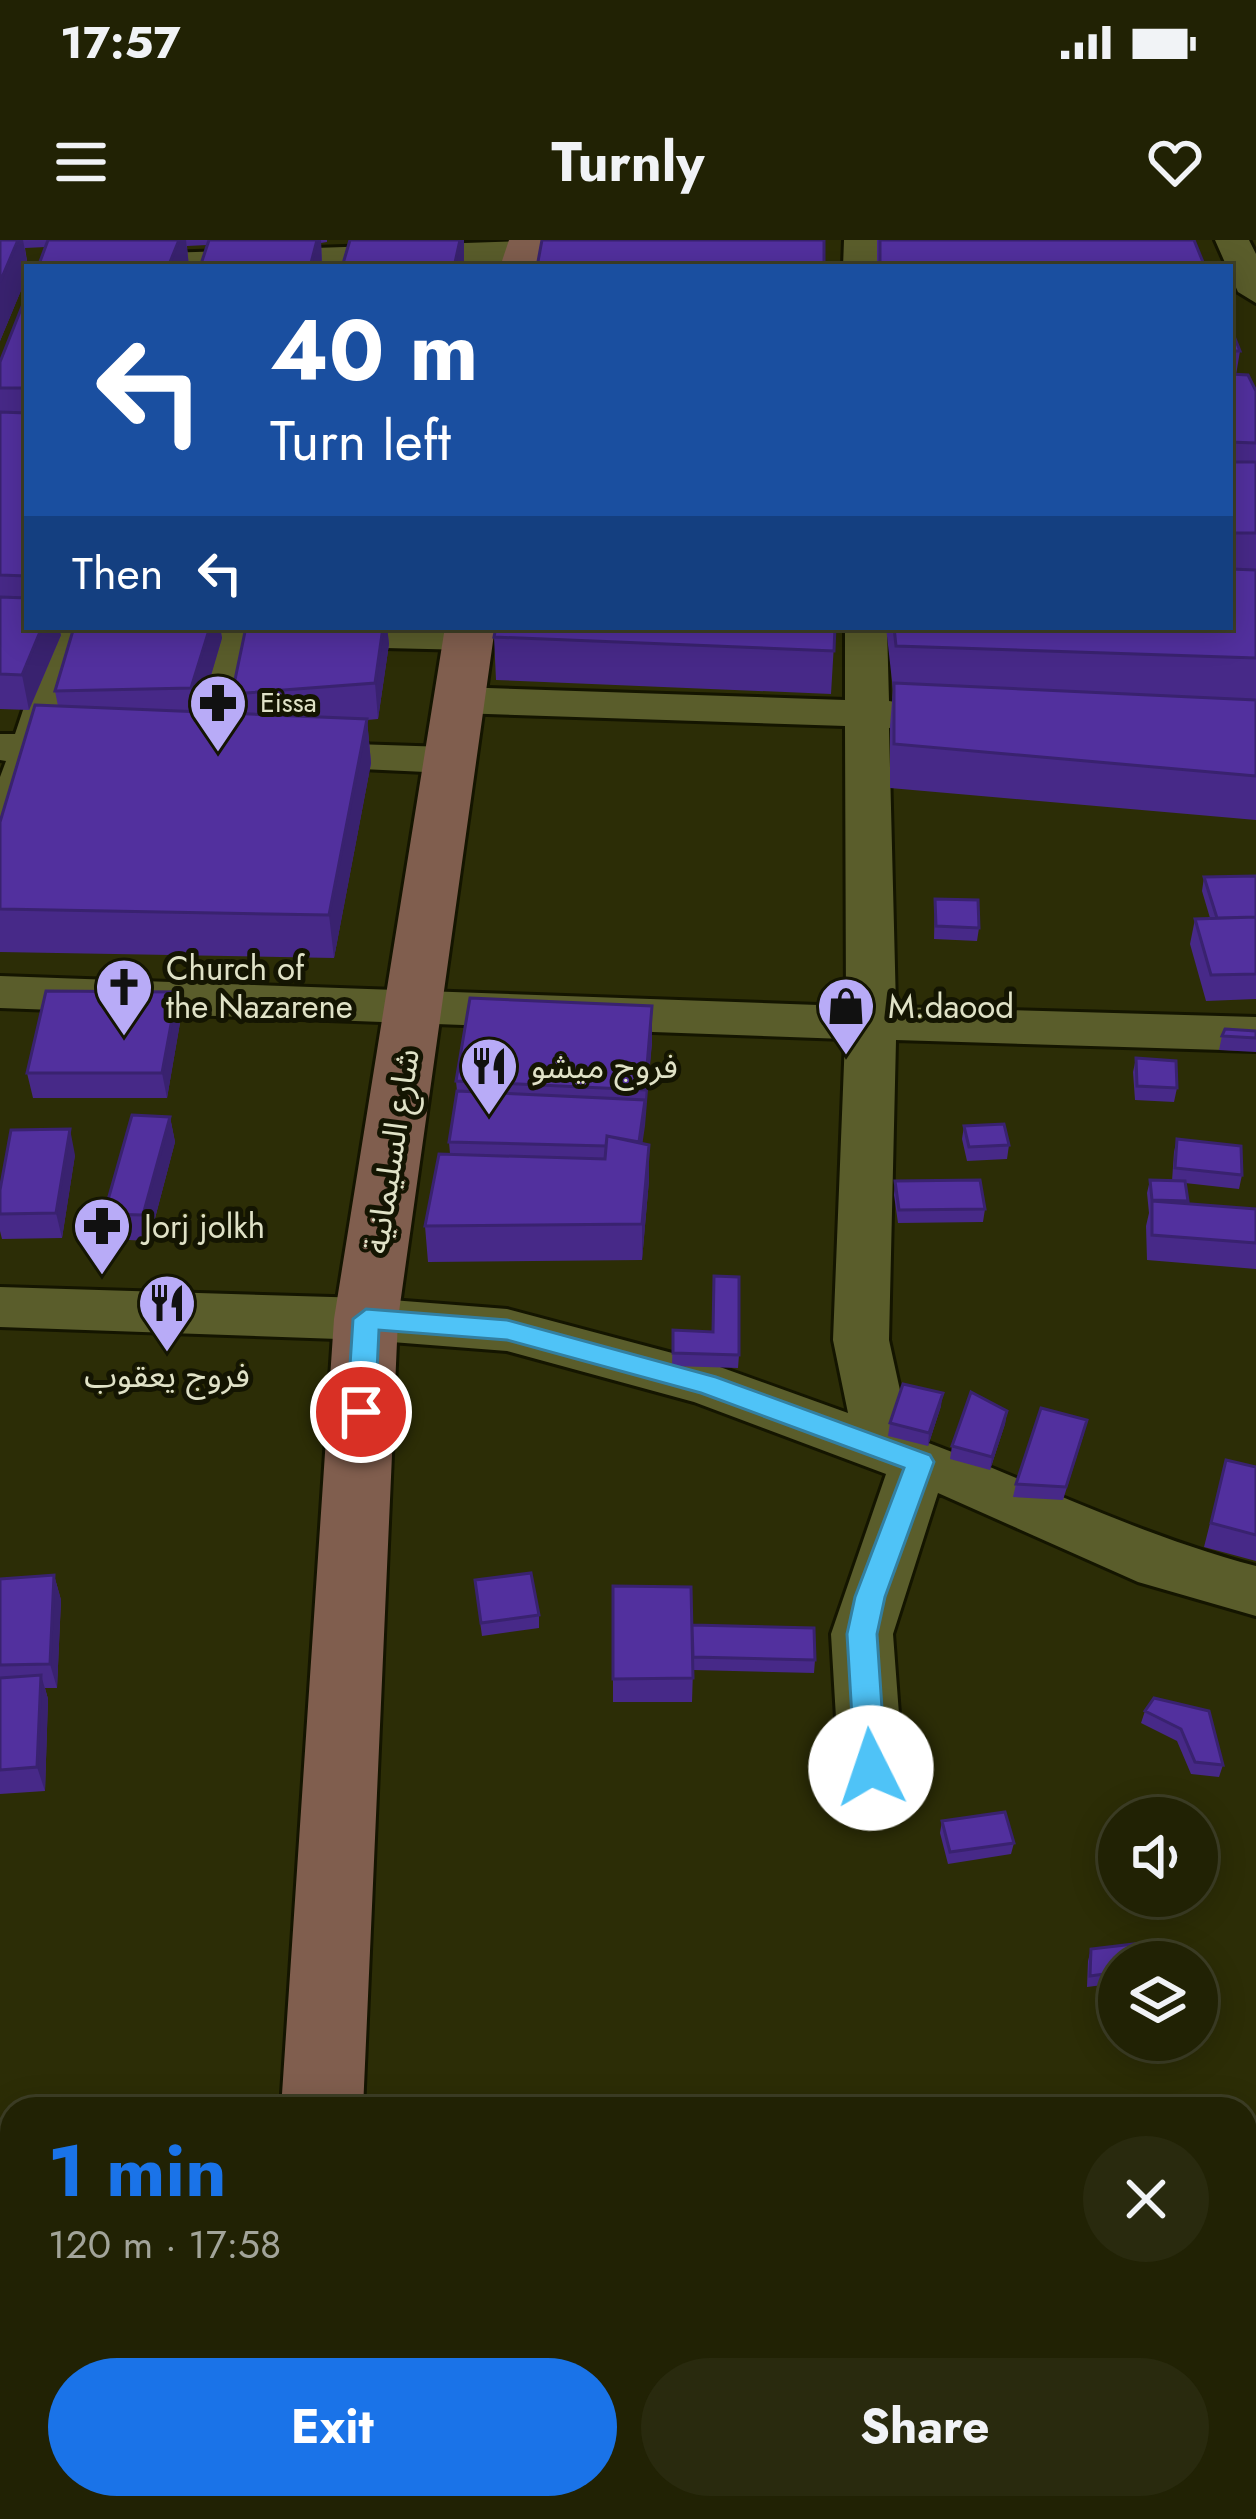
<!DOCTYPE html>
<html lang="en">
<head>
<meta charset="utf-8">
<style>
	:root { --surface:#212204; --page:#292a0e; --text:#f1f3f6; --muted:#a2a49a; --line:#3e3f26; --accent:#1a73e8 }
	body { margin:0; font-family:Jost,"Noto Sans Arabic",sans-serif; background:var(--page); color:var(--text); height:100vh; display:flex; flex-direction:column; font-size:45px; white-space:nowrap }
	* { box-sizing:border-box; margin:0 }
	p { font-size:39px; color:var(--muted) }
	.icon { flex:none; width:66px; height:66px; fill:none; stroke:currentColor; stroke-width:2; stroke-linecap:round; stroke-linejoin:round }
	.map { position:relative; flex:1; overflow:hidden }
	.drawer { position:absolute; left:0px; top:1857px; width:1257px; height:423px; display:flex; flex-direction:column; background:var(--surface); border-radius:36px 36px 0 0; box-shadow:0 6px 30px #0003,0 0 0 3px var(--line) }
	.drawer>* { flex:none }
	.hud { position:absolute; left:24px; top:24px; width:1209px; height:366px; border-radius:0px; box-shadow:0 6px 30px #0003,0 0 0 3px var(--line); background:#1a4fa0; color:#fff; overflow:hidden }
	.controls { position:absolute; left:1098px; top:1557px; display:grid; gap:24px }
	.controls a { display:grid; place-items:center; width:120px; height:120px; border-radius:50%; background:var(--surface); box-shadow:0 6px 30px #0003,0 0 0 3px var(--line); font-size:60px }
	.pin { position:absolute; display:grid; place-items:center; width:102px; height:102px; color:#fff; margin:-51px; border:6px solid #fff; border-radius:50%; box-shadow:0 3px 12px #0007 }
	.me { position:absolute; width:132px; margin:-66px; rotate:356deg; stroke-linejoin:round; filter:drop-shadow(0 0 9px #0008) }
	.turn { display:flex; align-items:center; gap:42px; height:252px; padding:0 48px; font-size:54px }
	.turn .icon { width:156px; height:156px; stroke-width:2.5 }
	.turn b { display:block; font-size:84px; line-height:102px }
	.then { display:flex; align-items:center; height:114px; padding:0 48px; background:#0003; gap:24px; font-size:45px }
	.round { display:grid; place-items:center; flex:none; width:126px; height:126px; border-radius:63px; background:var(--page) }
	.head { display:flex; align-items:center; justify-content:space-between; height:204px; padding:0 48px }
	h1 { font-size:72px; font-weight:700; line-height:90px; color:var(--accent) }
	.action { display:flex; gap:24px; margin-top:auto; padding:24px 48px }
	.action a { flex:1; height:138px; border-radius:72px; background:var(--accent); color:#fff; font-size:48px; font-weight:700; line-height:138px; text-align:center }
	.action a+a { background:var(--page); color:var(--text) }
	.status { display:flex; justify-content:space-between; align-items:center; height:84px; padding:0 60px; background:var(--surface); direction:ltr }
	.status svg { height:33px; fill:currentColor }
	header { display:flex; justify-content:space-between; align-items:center; height:156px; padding:0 48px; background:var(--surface); font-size:54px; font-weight:700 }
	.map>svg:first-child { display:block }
</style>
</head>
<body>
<div class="status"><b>17:57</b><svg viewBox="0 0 49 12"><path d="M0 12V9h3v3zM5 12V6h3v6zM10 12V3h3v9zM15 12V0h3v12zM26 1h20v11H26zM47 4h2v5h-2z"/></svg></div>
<header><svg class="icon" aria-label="menu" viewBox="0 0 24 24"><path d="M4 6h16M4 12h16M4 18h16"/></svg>Turnly<svg class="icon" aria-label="heart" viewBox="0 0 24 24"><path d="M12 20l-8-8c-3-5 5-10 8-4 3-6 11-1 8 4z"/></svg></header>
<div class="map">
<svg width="1256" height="2279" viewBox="0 0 1256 2279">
	<rect width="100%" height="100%" fill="#2c2d06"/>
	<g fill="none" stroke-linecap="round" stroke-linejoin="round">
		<defs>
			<path id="street" d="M844,0H878L879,27H843Z
				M1215,0H1249L1256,14V63L1238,52Z
				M524,1L542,12L536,19L391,27H56L74,16Z
				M31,387H480L490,397L484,406L469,410L259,405L229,513L223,523H191L185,513L217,404L89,401L59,495L114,500L120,510L114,520L50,522L23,606L16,616L0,620V537L6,521L0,520V494H15L47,398Z
				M845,387H887L889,461L920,466L926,475L920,484L889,488L896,767L1256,777V811L896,800L889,1100L910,1196C1026,1238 1137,1295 1256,1326V1376L1138,1342L938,1253L893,1394L903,1528L894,1547L871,1556L848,1547L839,1528L831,1394L886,1234L694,1162L507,1111L366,1100L0,1087V1047L366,1058L507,1069L706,1122L848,1173L833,1100L845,799L0,768V736L846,766L845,486L458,473L443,469L436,460L443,451L458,447L845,460Z
				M292,502L447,507L463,510L469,520L463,530L447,533L276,525L270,515L276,505Z
				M1038,2268H1116L1119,2279H1039Z"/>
			<path id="secondary" d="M509,0H549L542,27H500Z
				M445,387H495L398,1079L363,1869H281L334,1079Z
				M254,2268H346V2279H254Z"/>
		</defs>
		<!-- street casing -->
		<use href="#street" stroke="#141500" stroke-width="6"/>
		<!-- secondary casing -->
		<use href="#secondary" stroke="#141500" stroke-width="6"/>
		<!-- street -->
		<use href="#street" fill="#5a5d2b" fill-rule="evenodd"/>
		<!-- secondary -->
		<use href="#secondary" fill="#805e4e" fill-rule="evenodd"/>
	</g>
	<!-- wall -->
	<path fill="#472988" d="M0,0H327V2L321,3L322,27H200L207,5L187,6L189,27L46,7L25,8L28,27L27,36L0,101Z
		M877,0H1194L1205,27H877Z
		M27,54V387L61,395L29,470L0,469V122Z
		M1230,86L1240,111L1236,135L1256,151V580L890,548V486L893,450L886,387H1230Z
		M74,387H220L222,398L200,472L234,474L232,454L246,387H387L389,404L378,479L367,480L371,523L334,718L0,712V582L58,466L55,451Z
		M835,387L831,454L496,440L494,397Z
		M1256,636V759L1206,761L1190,704L1195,679L1210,678L1202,651L1204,637Z
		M935,659L979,688L977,701L934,699Z
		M652,766V802L642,903L649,905V940L642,1020L428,1022L425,986L450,914L449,902L457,851L456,841Z
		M181,777L167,858H33L27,833Z
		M1256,791V812L1219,810L1222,796Z
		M1136,818L1177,848L1174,862L1135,860L1133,832Z
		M170,877L175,902L149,1001L109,999L104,974Z
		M964,886L1009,905L1007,919L967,921L962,899Z
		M1177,899L1242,935L1239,949L1185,943L1187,964L1256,969V1029L1147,1020L1146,986L1149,973L1147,953L1150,940L1172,941L1174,912Z
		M75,915L62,998L2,999L0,991V950Z
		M895,941L985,969L983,982L898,983L894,955Z
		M673,1090L713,1092L739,1115L738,1128L672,1126Z
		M941,1166L928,1206L888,1196L890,1183Z
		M1007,1171L1005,1184L990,1230L950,1219L952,1206Z
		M1084,1193L1063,1260L1013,1257L1016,1244Z
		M1226,1220L1256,1227V1321L1204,1307Z
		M54,1335L61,1360L57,1448H45L48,1459L45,1551L0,1554V1339Z
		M613,1346L692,1385L815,1420L814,1433L693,1430L692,1462H613Z
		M476,1353L539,1375V1388L482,1396Z
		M1154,1458L1223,1525L1219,1537L1191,1534L1177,1501L1141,1483L1145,1471Z
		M942,1581L1014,1603L1011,1614L948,1624L940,1593Z
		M1091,1709L1119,1722V1743L1087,1747L1088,1721Z
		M0,2128H12V2268H136L0,2279Z"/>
	<!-- shaded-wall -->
	<path fill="#39226f" d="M18,0H23L28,27L27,36L0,101V42Z
		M179,0H186L189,27H168Z
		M317,0H321L322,27H310Z
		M460,0H464V27H454Z
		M42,387H59L61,395L29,470L22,435Z
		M210,387H220L222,398L197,483L191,448Z
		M383,387H387L389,404L378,479L375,443Z
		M367,479L371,523L334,718L329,675Z
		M177,752L181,777L167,858L162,833Z
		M652,766V802L645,886L638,933V907L645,860Z
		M170,877L175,902L149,1001L143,975Z
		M70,889L75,915L62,998L56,973Z
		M649,905V940L642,1020V984Z
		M943,1153L941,1166L928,1206L929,1193Z
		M1007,1171L1005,1184L990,1230L992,1217Z
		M54,1335L61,1360L57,1448L50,1424Z
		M41,1435L48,1459L45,1551L37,1527Z"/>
	<!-- building -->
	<path fill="#52309e" stroke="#39226f" stroke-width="3" d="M0,0H18L0,42Z
		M48,0H179L168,27H38Z
		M209,0H317L310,27H200Z
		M350,0H460L454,27H342Z
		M542,0H824V27H537Z
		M880,0H1194L1205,27H880Z
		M27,54V148H0V122Z
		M1230,86L1240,111H1230Z
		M1230,134L1248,135L1256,151V203L1230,202Z
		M0,172L27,173V336L0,335Z
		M1230,222H1256V293H1230Z
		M1230,329L1256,330V418L896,406L894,387H1230Z
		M0,357L27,358V387H42L22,435L0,434Z
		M74,387H210L191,448L55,451Z
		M246,387H383L375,443L232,454Z
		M496,387H835L834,411L494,397Z
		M894,443L1256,460V536L894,504Z
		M35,465L367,479L329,675L0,669V582Z
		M1256,636V677L1217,678L1204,637Z
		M935,659L978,660L979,688L936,686Z
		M1256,677V734L1211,735L1195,679Z
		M46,751L177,752L162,833H27Z
		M470,758L652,766L645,850L456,841Z
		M1225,789L1256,791V798L1222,796Z
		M1136,818L1176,821L1177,848L1137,846Z
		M457,851L645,860L639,902L607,896L606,906L449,902Z
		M132,875L170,877L143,975L104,974Z
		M1004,884L1009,905L969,907L964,886Z
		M70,889L56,973L0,974V950L11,890Z
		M607,896L649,905L642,984L425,986L439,914L605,919Z
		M1177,899L1241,906L1242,935L1175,928Z
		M980,940L985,969L899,970L895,941Z
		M1150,940L1185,941L1188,961L1152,960Z
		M1152,961L1256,969V1003L1152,995Z
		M714,1036L739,1037V1115L673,1113V1090L713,1092Z
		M903,1144L943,1153L929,1193L890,1183Z
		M971,1152L1007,1171L992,1217L952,1206Z
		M1041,1168L1087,1180L1066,1247L1016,1244Z
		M1226,1220L1256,1227V1295L1211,1283Z
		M531,1333L539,1375L481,1383L475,1340Z
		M54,1335L50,1424L0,1425V1339Z
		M613,1346L691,1347L693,1438L613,1439Z
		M692,1385L814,1388L815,1420L693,1417Z
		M41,1435L37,1527L0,1530V1438Z
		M1154,1458L1209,1471L1223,1525L1195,1522L1181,1489L1145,1471Z
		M1005,1572L1014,1603L950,1612L942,1581Z
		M1151,1702L1156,1722H1119V1732L1090,1736L1091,1709Z
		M0,2128H12V2261L0,2262Z"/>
	<!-- route -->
	<path fill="#4fc3f7" stroke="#337fa1" stroke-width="3" d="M366,1069L507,1080L716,1137L930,1215L934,1222L885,1357L877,1394L886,1528L882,1538L871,1542L855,1528L847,1394L855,1357L904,1228L701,1153L507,1100L379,1090L375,1172L361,1182L347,1172L353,1079Z"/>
	<!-- icons -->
	<defs>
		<symbol id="pharmacy-pin" viewBox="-11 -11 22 30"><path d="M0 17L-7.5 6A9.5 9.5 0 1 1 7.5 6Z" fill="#b8abf7" stroke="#141502"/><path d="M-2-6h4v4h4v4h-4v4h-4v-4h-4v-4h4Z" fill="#111"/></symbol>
		<symbol id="church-pin" viewBox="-11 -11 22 30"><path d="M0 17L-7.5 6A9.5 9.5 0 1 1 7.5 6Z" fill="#b8abf7" stroke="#141502"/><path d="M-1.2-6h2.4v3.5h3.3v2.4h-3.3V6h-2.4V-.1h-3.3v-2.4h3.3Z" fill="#111"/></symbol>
		<symbol id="shop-pin" viewBox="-11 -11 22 30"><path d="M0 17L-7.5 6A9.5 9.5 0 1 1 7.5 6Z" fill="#b8abf7" stroke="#141502"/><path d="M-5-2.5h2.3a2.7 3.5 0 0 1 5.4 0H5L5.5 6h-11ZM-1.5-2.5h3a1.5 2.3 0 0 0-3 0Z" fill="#111"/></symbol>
		<symbol id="restaurant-pin" viewBox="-11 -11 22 30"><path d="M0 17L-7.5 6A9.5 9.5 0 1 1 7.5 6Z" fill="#b8abf7" stroke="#141502"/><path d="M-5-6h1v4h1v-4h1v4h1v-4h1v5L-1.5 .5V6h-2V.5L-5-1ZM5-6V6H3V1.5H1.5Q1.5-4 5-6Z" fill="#111"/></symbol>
	</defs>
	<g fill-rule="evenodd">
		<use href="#pharmacy-pin" x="185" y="430" width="66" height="90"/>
		<use href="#church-pin" x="91" y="714" width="66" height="90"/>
		<use href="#shop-pin" x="813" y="733" width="66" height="90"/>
		<use href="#restaurant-pin" x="456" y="793" width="66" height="90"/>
		<use href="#pharmacy-pin" x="69" y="953" width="66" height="90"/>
		<use href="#restaurant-pin" x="134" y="1030" width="66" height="90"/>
	</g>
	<g text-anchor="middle" stroke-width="10" stroke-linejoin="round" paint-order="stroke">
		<!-- far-poi labels -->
		<g font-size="27" fill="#e0e2c7" stroke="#141502" text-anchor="start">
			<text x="260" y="472">Eissa</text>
		</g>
		<!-- poi labels -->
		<g font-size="33" fill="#e0e2c7" stroke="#141502" text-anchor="start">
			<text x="166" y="740">Church of<tspan x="166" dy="38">the Nazarene</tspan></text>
			<text x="888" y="778">M.daood</text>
			<text x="531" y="838">فروج ميشو</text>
			<text x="144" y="998">Jorj jolkh</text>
			<text x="167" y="1147" text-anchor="middle">فروج يعقوب</text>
		</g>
		<!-- street labels -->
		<g font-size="33" fill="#e0e2c7" stroke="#141502">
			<text transform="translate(391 911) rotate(-81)" y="12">شارع السليمانية</text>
		</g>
	</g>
</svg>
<div class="controls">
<a><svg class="icon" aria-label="sound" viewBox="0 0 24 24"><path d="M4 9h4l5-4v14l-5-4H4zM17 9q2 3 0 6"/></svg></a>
<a><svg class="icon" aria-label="layers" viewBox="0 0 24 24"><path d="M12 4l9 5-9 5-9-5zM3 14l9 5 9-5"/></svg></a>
</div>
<div class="pin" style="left:361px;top:1172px;background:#d93025"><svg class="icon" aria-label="arrive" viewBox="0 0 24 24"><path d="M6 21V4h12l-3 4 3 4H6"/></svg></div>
<svg class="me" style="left:871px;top:1528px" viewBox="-20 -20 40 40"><circle r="19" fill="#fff"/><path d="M0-13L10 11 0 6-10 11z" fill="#4fc3f7"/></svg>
<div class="hud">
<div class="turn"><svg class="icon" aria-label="left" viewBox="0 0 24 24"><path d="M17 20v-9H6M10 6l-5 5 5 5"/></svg><div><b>40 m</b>Turn left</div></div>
<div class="then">Then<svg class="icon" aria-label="left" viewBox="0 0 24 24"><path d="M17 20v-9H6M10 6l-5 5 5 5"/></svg></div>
</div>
<section class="drawer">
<div class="head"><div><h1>1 min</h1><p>120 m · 17:58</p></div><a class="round"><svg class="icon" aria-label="close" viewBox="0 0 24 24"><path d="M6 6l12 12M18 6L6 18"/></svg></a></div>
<div class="action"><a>Exit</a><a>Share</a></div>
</section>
</div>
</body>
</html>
